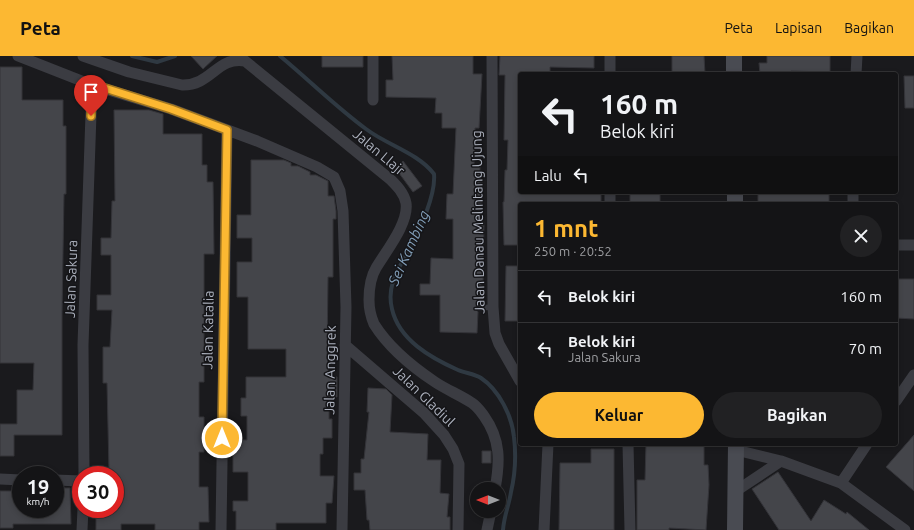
<!DOCTYPE html>
<html lang="id">
<head>
<meta charset="utf-8">
<style>
	:root { --surface:#141416; --page:#212123; --text:#f1f3f6; --muted:#9d9ea1; --line:#333335; --accent:#fcb832 }
	body { margin:0; font-family:Ubuntu,sans-serif; background:var(--page); color:var(--text); height:100vh; display:flex; flex-direction:column; font-size:15px; white-space:nowrap }
	* { box-sizing:border-box; margin:0 }
	p { font-size:13px; color:var(--muted) }
	.icon { flex:none; width:22px; height:22px; fill:none; stroke:currentColor; stroke-width:2; stroke-linecap:round; stroke-linejoin:round }
	.map { position:relative; flex:1; overflow:hidden }
	.sheet { position:absolute; left:518px; top:146px; width:380px; height:244px; display:flex; flex-direction:column; background:var(--surface); border-radius:4px; box-shadow:0 2px 6px #0003,0 0 0 1px var(--line) }
	.sheet>* { flex:none }
	.banner { position:absolute; left:518px; top:16px; width:380px; height:122px; border-radius:4px; box-shadow:0 2px 6px #0003,0 0 0 1px var(--line); background:#141416; color:var(--text); overflow:hidden }
	.needle { width:26px; rotate:270deg }
	.tools { position:absolute; left:470px; top:426px; display:grid; gap:8px }
	.tools a { display:grid; place-items:center; width:36px; height:36px; border-radius:50%; background:var(--surface); box-shadow:0 2px 6px #0003,0 0 0 1px var(--line); font-size:20px }
	.speed { position:absolute; left:12px; top:410px; display:flex; gap:8px; font-size:20px; font-weight:700; text-align:center }
	.speed>* { display:grid; place-content:center; width:52px; height:52px; border-radius:50%; background:var(--surface); box-shadow:0 2px 6px #0003,0 0 0 1px var(--line); line-height:1 }
	.speed small { font-size:10px; font-weight:400 }
	.speed .limit { border:6px solid #d22; background:#fff; color:#111 }
	.pin { position:absolute; display:grid; place-items:center; width:34px; height:34px; color:#fff; margin:-41px -17px; border-radius:50% 50% 50% 0; rotate:-45deg; box-shadow:0 0 4px #0007 }
	.pin .icon { rotate:45deg }
	.me { position:absolute; width:44px; margin:-22px; rotate:0deg; stroke-linejoin:round; filter:drop-shadow(0 0 3px #0008) }
	.turn { display:flex; align-items:center; gap:14px; height:84px; padding:0 16px; font-size:18px }
	.turn .icon { width:52px; height:52px; stroke-width:2.5 }
	.turn b { display:block; font-size:28px; line-height:34px }
	.then { display:flex; align-items:center; height:38px; padding:0 16px; background:#0003; gap:8px; font-size:15px }
	.round { display:grid; place-items:center; flex:none; width:42px; height:42px; border-radius:21px; background:var(--page) }
	.summary { display:flex; align-items:center; justify-content:space-between; height:68px; padding:0 16px }
	h1 { font-size:24px; font-weight:700; line-height:30px; color:var(--accent) }
	.cta { display:flex; gap:8px; margin-top:auto; padding:8px 16px }
	.cta a { flex:1; height:46px; border-radius:24px; background:var(--accent); color:#111; font-size:16px; font-weight:700; line-height:46px; text-align:center }
	.cta a+a { background:var(--page); color:var(--text) }
	ul { padding:0; list-style:none }
	li { display:flex; align-items:center; gap:12px; height:52px; padding:0 16px; border-top:1px solid var(--line) }
	li div { flex:1 }
	li b { display:block; font-size:15px }
	li em { font-style:normal }
	header { display:flex; align-items:center; gap:24px; box-sizing:border-box; height:56px; padding:0 20px; background:var(--accent); color:#111 }
	header strong { font-size:19px }
	nav { display:flex; gap:22px; margin-inline-start:auto; font-size:14px }
	.map>svg:first-child { display:block }
</style>
</head>
<body>
<header>
<strong>Peta</strong>
<nav><a>Peta</a><a>Lapisan</a><a>Bagikan</a></nav>
</header>
<div class="map">
<svg width="914" height="474" viewBox="0 0 914 474">
	<rect width="100%" height="100%" fill="#1a1a1d"/>
	<g fill="none" stroke-linecap="round" stroke-linejoin="round">
		<!-- stream -->
		<path stroke="#2f3942" stroke-width="4" d="M132,0L157,6L175,0
			M280,0C309,24 336,51 366,73C387,89 418,97 434,118C436,138 420,174 410,192C399,212 386,229 392,253C399,284 431,302 458,314C465,317 475,318 481,322C499,334 512,360 514,381C516,398 515,419 511,436C509,449 504,460 503,474"/>
	</g>
	<!-- building -->
	<path fill="#44454a" stroke="#343439" d="M191,0H217L203,13Z
		M322,0H363V11H322Z
		M392,0H473V18H482L479,72H475L474,110H480V127H483L481,166H484L483,225H481V240H478V248L475,252L478,256L477,277L440,276V239H420V228H430L431,202L453,203V163H446L447,138H453L456,72H442V57H435L436,42L386,41V24H393Z
		M500,0H594V12L550,11V18H520V136H601V148H520V189H504L503,146H504L505,114H507L508,84H504L505,19H499Z
		M672,0H704L705,18H672Z
		M767,0H830V16L791,15V18H760L759,7H767Z
		M0,11H22V44H63V70H66V138H64L62,258V379H14V400H0V368H17V334H33L34,307H0Z
		M904,20H914V52H905Z
		M114,54H149L163,58V78H202V109H207V126H213L214,198H204V326H199V361H204V396H199V431H208L209,466H199V474H155V468H121V474H96V453H115V419H110L109,414L107,327H103V291H110L112,254H97V239H111V199H101V182H111L112,145H115Z
		M251,104H284L291,107V110H298L310,116V119H316L328,125V140H334L336,155V163H333V221H328L327,300L329,321H337V341H329V363H332V382H323V398H320V420H334L332,447H326V467H276V474H236V455H233V445H248V416H233V384H247V360H241V342H246V321H286V293H248V241H237V206H252V182H237V159H251Z
		M403,105L422,130L413,136L396,113Z
		M630,136H660V148H630Z
		M758,136H829V148H758Z
		M506,210H520V265H505Z
		M896,223H914V263L896,262Z
		M368,332L386,333L392,339L390,376L428,378L427,404H441L440,437L449,438L447,461H450V474H370L369,464H367L365,434H354V417H361V403H364L369,356H367Z
		M914,379V435L886,411Z
		M646,388H704V409H708L709,429L706,474L669,472V474H637V424H645Z
		M591,393H614V474H559L560,407H591Z
		M482,395H491V407H482Z
		M778,416L811,465L824,444L846,458L847,456L869,474H779L752,433Z
		M55,432H70L71,468H13V472H0V435H21V453H55Z"/>
	<g fill="none" stroke-linecap="round" stroke-linejoin="round">
		<!-- lane -->
		<path stroke="#3b3c42" stroke-width="5.5" d="M479,252L493,251"/>
		<!-- street -->
		<path stroke="#3b3c42" stroke-width="11" d="M18,0L92,29L171,53L257,85L317,111L334,121L340,135L343,155L346,251L342,474
			M83,0L129,16L182,29C211,30 217,0 245,5L391,124C397,130 404,137 406,147C409,167 386,195 376,212C370,222 369,233 369,244C369,251 371,261 374,268C389,292 411,310 435,326C447,334 460,339 472,347C477,350 481,356 484,360C501,384 500,406 495,433
			M373,0V44
			M492,0L493,251L495,277L499,288L520,325
			M610,18V0
			M856,18L857,0
			M610,148V136
			M853,148V136
			M896,189H914
			M345,289L424,357L444,379L453,393L459,408L458,474
			M896,345L914,319
			M628,388L630,474
			M736,394L781,405L841,427L905,474
			M84,419L83,289L92,29
			M0,423L21,424
			M55,424L81,425
			M841,427L867,388
			M736,435L781,405
			M82,474L83,453
			M221,474L227,74
			M487,474L491,455
			M544,474L548,388"/>
		<!-- secondary -->
		<path stroke="#494b52" stroke-width="16" d="M734,0V18
			M735,136V148
			M735,474L736,388"/>
	</g>
	<g fill="none" stroke-linecap="round" stroke-linejoin="round">
		<defs>
			<path id="route" d="M91,60L92,28L171,53L227,74L222,382"/>
		</defs>
		<!-- route casing -->
		<use href="#route" stroke="#a47820" stroke-width="10"/>
		<!-- route -->
		<use href="#route" stroke="#fcb832" stroke-width="7"/>
	</g>
	<g text-anchor="middle" stroke-width="3" stroke-linejoin="round" paint-order="stroke">
		<!-- street labels -->
		<g font-size="14" fill="#acb1bd" stroke="#151518">
			<text transform="translate(379 96) rotate(40)" y="5">Jalan Llajr</text>
			<text transform="translate(478 166) rotate(-91)" y="5">Jalan Danau Melintang Ujung</text>
			<text transform="translate(71 223) rotate(-88)" y="5">Jalan Sakura</text>
			<text transform="translate(208 274) rotate(-89)" y="5">Jalan Katalia</text>
			<text transform="translate(330 314) rotate(-89)" y="5">Jalan Anggrek</text>
			<text transform="translate(424 340) rotate(44)" y="5">Jalan Gladiul</text>
		</g>
		<!-- water labels -->
		<g font-size="15" font-style="italic" fill="#829fb9" stroke="#151518">
			<text transform="translate(409 192) rotate(-66)" y="5">Sei Kambing</text>
		</g>
	</g>
</svg>
<div class="tools">
<a><svg class="needle" viewBox="-14 -14 28 28"><path d="M0-13l5 13h-10z" fill="#e53935"/><path d="M0 13l5-13h-10z" fill="#9d9ea1"/></svg></a>
</div>
<div class="speed"><div>19<small>km/h</small></div><div class="limit">30</div></div>
<div class="pin" style="left:91px;top:60px;background:#d93025"><svg class="icon" aria-label="arrive" viewBox="0 0 24 24"><path d="M6 21V4h12l-3 4 3 4H6"/></svg></div>
<svg class="me" style="left:222px;top:382px" viewBox="-20 -20 40 40"><circle r="17" fill="#fcb832" stroke="#fff" stroke-width="3"/><path d="M0-11L8 9 0 5-8 9z" fill="#fff"/></svg>
<div class="banner">
<div class="turn"><svg class="icon" aria-label="left" viewBox="0 0 24 24"><path d="M17 20v-9H6M10 6l-5 5 5 5"/></svg><div><b>160 m</b>Belok kiri</div></div>
<div class="then">Lalu<svg class="icon" aria-label="left" viewBox="0 0 24 24"><path d="M17 20v-9H6M10 6l-5 5 5 5"/></svg></div>
</div>
<section class="sheet">
<div class="summary"><div><h1>1 mnt</h1><p>250 m · 20:52</p></div><a class="round"><svg class="icon" aria-label="close" viewBox="0 0 24 24"><path d="M6 6l12 12M18 6L6 18"/></svg></a></div>
<ul>
<li><svg class="icon" aria-label="left" viewBox="0 0 24 24"><path d="M17 20v-9H6M10 6l-5 5 5 5"/></svg><div><b>Belok kiri</b></div><em>160 m</em></li>
<li><svg class="icon" aria-label="left" viewBox="0 0 24 24"><path d="M17 20v-9H6M10 6l-5 5 5 5"/></svg><div><b>Belok kiri</b><p>Jalan Sakura</p></div><em>70 m</em></li>
</ul>
<div class="cta"><a>Keluar</a><a>Bagikan</a></div>
</section>
</div>
</body>
</html>
